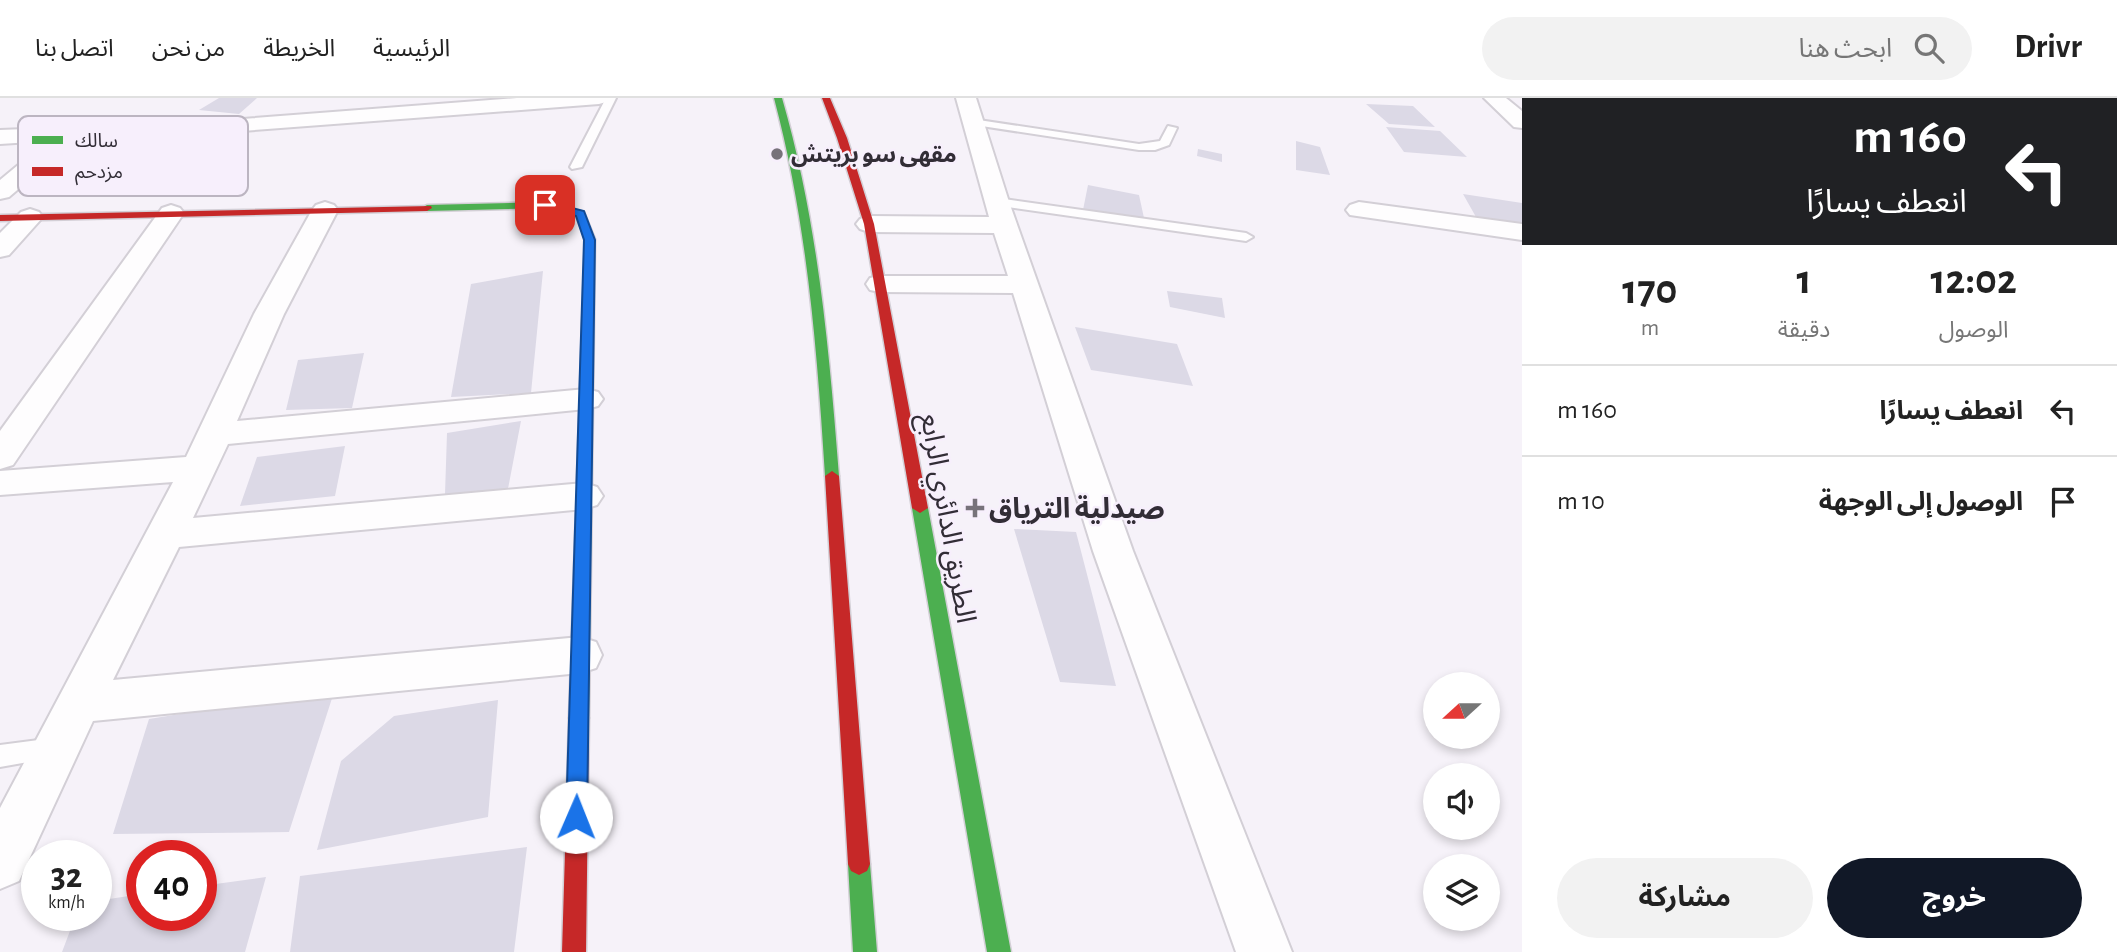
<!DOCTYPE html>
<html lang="ar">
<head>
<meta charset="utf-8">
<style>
	:root { --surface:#fff; --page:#f2f2f2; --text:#222; --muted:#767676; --line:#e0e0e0; --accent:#111827 }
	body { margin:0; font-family:"Alegreya Sans","Noto Sans Arabic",sans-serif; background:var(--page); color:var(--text); direction:rtl; height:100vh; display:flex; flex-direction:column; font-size:26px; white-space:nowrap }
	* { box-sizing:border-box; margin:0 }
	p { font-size:23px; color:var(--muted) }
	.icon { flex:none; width:38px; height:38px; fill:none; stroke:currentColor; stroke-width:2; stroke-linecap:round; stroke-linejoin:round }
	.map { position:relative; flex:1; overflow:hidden; direction:ltr }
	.panel { display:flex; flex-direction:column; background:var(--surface); width:595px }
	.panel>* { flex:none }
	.banner { background:#202124; color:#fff; overflow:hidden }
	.needle { width:46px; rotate:249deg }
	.fabs { position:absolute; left:1423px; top:574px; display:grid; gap:14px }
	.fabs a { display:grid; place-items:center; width:77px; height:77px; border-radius:50%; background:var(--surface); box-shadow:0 4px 10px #0003; font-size:35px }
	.speed { position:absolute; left:21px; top:742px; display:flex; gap:14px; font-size:35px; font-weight:700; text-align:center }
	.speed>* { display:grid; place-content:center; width:91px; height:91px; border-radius:50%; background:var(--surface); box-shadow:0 4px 10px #0003; line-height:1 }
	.speed small { font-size:18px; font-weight:400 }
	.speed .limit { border:10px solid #d22; background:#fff; color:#111 }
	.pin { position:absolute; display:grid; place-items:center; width:60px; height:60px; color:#fff; margin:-30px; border-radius:14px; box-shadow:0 4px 10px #0006 }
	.me { position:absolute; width:77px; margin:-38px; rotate:1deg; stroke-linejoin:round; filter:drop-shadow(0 0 5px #0008) }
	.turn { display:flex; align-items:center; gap:24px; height:147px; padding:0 35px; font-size:32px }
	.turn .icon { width:91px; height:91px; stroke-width:2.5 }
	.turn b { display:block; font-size:49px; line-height:60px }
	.eta { display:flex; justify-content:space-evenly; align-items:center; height:119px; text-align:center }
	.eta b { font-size:42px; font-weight:700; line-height:49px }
	.button { display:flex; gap:14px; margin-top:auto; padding:14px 35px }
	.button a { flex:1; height:80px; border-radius:42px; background:var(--accent); color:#fff; font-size:28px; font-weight:700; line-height:80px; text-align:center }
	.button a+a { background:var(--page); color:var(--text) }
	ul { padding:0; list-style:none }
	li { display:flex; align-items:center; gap:21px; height:91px; padding:0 35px; border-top:2px solid var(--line) }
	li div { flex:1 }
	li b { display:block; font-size:26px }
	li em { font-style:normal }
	header { display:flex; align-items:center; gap:42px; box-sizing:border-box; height:98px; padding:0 35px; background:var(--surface); border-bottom:2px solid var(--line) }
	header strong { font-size:33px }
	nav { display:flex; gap:38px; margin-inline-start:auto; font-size:24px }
	.search { width:490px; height:63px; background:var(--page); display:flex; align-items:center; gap:18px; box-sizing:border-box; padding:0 24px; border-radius:38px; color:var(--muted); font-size:26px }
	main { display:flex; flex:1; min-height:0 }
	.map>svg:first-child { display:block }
</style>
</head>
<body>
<header>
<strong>Drivr</strong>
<div class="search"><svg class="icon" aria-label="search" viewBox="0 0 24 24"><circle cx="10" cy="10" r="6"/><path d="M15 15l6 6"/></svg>ابحث هنا</div>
<nav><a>الرئيسية</a><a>الخريطة</a><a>من نحن</a><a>اتصل بنا</a></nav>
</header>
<main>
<section class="panel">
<div class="banner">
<div class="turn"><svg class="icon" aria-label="left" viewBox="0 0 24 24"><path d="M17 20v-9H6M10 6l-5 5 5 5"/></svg><div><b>160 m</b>انعطف يسارًا</div></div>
</div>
<div class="eta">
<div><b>12:02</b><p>الوصول</p></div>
<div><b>1</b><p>دقيقة</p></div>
<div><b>170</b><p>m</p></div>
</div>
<ul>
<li><svg class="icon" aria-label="left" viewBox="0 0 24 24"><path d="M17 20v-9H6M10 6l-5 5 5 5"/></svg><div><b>انعطف يسارًا</b></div><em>160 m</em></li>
<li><svg class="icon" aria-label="arrive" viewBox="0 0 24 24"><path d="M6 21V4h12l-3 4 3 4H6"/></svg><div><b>الوصول إلى الوجهة</b></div><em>10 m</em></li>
</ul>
<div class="button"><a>خروج</a><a>مشاركة</a></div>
</section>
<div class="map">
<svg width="1522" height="854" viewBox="0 0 1522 854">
	<rect width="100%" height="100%" fill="#f6f2f9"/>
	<!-- building -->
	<path fill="#dcd9e6" d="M219,0H257L239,16L199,12Z
		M1366,6L1413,8L1435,29L1389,26Z
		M1386,29L1440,33L1467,59L1404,54Z
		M1296,43L1320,49L1330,77L1296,72Z
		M1198,51L1222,56V64L1197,58Z
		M1088,87L1139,97L1144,120L1083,112Z
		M1463,96L1522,105V127L1476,119Z
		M543,173L531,295L451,299L471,186Z
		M1167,193L1222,200L1225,220L1170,209Z
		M1075,229L1177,246L1193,288L1091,272Z
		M364,255L352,310L286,312L298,262Z
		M521,323L507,396H445L447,335Z
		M345,348L335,398L240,408L257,359Z
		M1014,431L1076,434L1116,588L1060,584Z
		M335,591L289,734L113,736L149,621Z
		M498,602L488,719L317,752L341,663L394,618Z
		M527,749L514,854H290L300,778Z
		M266,779L245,854H62L76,817H96V803L142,796V817H201V788Z"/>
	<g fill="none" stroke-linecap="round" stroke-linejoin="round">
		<defs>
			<path id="lane" d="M606,0H616L582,69L572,71L570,69Z
				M972,21L1139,46L1160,43L1168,28L1177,30L1169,47L1155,52H1139L968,26L967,24Z
				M997,100L1246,135L1253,139L1246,143L993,107V101Z
				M54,640L62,644L66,651L62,658L0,669V647Z"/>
			<path id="street" d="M517,0H609L606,4L599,6L202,36L76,42L9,99L0,101V82L47,43L0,46V32L202,24Z
				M956,0H976L1009,104L1133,453L1292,854H1236L1093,453L1013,195L880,194L870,192L866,186L870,180L880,178H1008L994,135L869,134L860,131L856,126L860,121L869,118L989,119Z
				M1484,0H1506L1522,13V30L1514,29Z
				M325,104L334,107L338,112L284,216L237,323L586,291L598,294L603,301L598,308L586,311L228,346L193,420L584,385L597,389L603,398L597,407L584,411L179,449L113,582L580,539L596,544L602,557L596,570L580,575L93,623L19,783L0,791V710L173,384L0,397V373L186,359L254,216L312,112L316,107Z
				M1359,104L1522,126V142L1350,117L1346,112L1350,107Z
				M171,107L180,110L184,115L13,367L0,371V333L162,110Z
				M30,111L39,114L43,119L9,157L0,159V135L21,114Z"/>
			<path id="fast" d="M774,0H782C818,124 829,250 839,378L832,383L825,378C817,250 807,124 774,0Z
				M545,104L584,114L595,141L589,620L586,626L579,628L572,626L569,620L585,141L576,118L545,110L427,113L422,110L427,107Z
				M920,405L928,410L1011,854H987L912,410Z
				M859,755L867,759L870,766L877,854H853L848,766L851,759Z"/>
			<path id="jam" d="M822,0H830L847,40L874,126L928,410L920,415L912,410L864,126L837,40Z
				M431,108L432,110L427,113L0,123V117Z
				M832,373L839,378L870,766L867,773L859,777L851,773L848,766L825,378Z
				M579,612L586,614L589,620L586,854H562L569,620L572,614Z"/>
		</defs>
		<!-- lane casing -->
		<use href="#lane" stroke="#d3cfd6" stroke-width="4"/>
		<!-- street casing -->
		<use href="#street" stroke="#d3cfd6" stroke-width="4"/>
		<!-- fast casing -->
		<use href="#fast" stroke="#d3cfd6" stroke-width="3"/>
		<!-- jam casing -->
		<use href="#jam" stroke="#d3cfd6" stroke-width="3"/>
		<!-- lane -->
		<use href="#lane" fill="#fefdfe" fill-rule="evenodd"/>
		<!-- street -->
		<use href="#street" fill="#fefdfe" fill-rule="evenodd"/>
		<!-- fast -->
		<use href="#fast" fill="#4caf50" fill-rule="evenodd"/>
		<!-- jam -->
		<use href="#jam" fill="#c62828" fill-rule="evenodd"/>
	</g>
	<!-- route -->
	<path fill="#1a73e8" stroke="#114b97" stroke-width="2" d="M545,103L584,113L595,142L587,719L584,726L576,729L569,726L566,719L584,142L576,118L542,109V104Z"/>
	<!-- markers -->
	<g fill="#77727a" stroke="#f7effc" stroke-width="2.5">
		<circle cx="777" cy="56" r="7"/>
		<path d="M971.5 399.5h7v7h7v7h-7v7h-7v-7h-7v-7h7z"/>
	</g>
	<g text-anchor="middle" stroke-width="5" stroke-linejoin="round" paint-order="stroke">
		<!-- far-poi labels -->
		<g font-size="23" font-weight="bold" fill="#322d36" stroke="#f7effc" text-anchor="start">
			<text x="791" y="64">مقهى سو بريتش</text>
		</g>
		<!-- poi labels -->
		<g font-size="28" font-weight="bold" fill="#322d36" stroke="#f7effc" text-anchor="start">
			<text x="989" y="420">صيدلية الترياق</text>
		</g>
		<!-- street labels -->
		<g font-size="28" fill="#322d36" stroke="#f7effc">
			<text transform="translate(949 420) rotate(80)" y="10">الطريق الدائري الرابع</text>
		</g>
	</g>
	<!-- legend -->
	<rect x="18" y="18" width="230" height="80" rx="10" fill="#f7effc" stroke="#bcb5c1" stroke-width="2"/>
	<rect x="32" y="38" width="31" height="8" fill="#4caf50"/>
	<rect x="32" y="69" width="31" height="9" fill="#c62828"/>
	<g font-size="19" fill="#322d36">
		<text x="75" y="49">سالك</text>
		<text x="75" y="80">مزدحم</text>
	</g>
</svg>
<div class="fabs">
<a><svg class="needle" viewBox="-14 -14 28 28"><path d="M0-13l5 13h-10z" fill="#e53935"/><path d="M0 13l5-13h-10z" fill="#767676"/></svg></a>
<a><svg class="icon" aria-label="sound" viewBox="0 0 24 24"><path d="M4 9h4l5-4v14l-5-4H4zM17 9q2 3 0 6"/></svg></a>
<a><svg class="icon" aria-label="layers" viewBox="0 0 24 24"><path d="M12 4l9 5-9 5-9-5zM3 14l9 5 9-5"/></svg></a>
</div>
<div class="speed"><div>32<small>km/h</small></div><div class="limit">40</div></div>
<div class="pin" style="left:545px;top:107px;background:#d93025"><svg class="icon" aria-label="arrive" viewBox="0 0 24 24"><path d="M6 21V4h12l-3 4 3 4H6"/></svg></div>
<svg class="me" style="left:576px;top:719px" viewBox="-20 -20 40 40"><circle r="19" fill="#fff"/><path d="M0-13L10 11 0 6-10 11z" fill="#1a73e8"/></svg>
</div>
</main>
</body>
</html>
